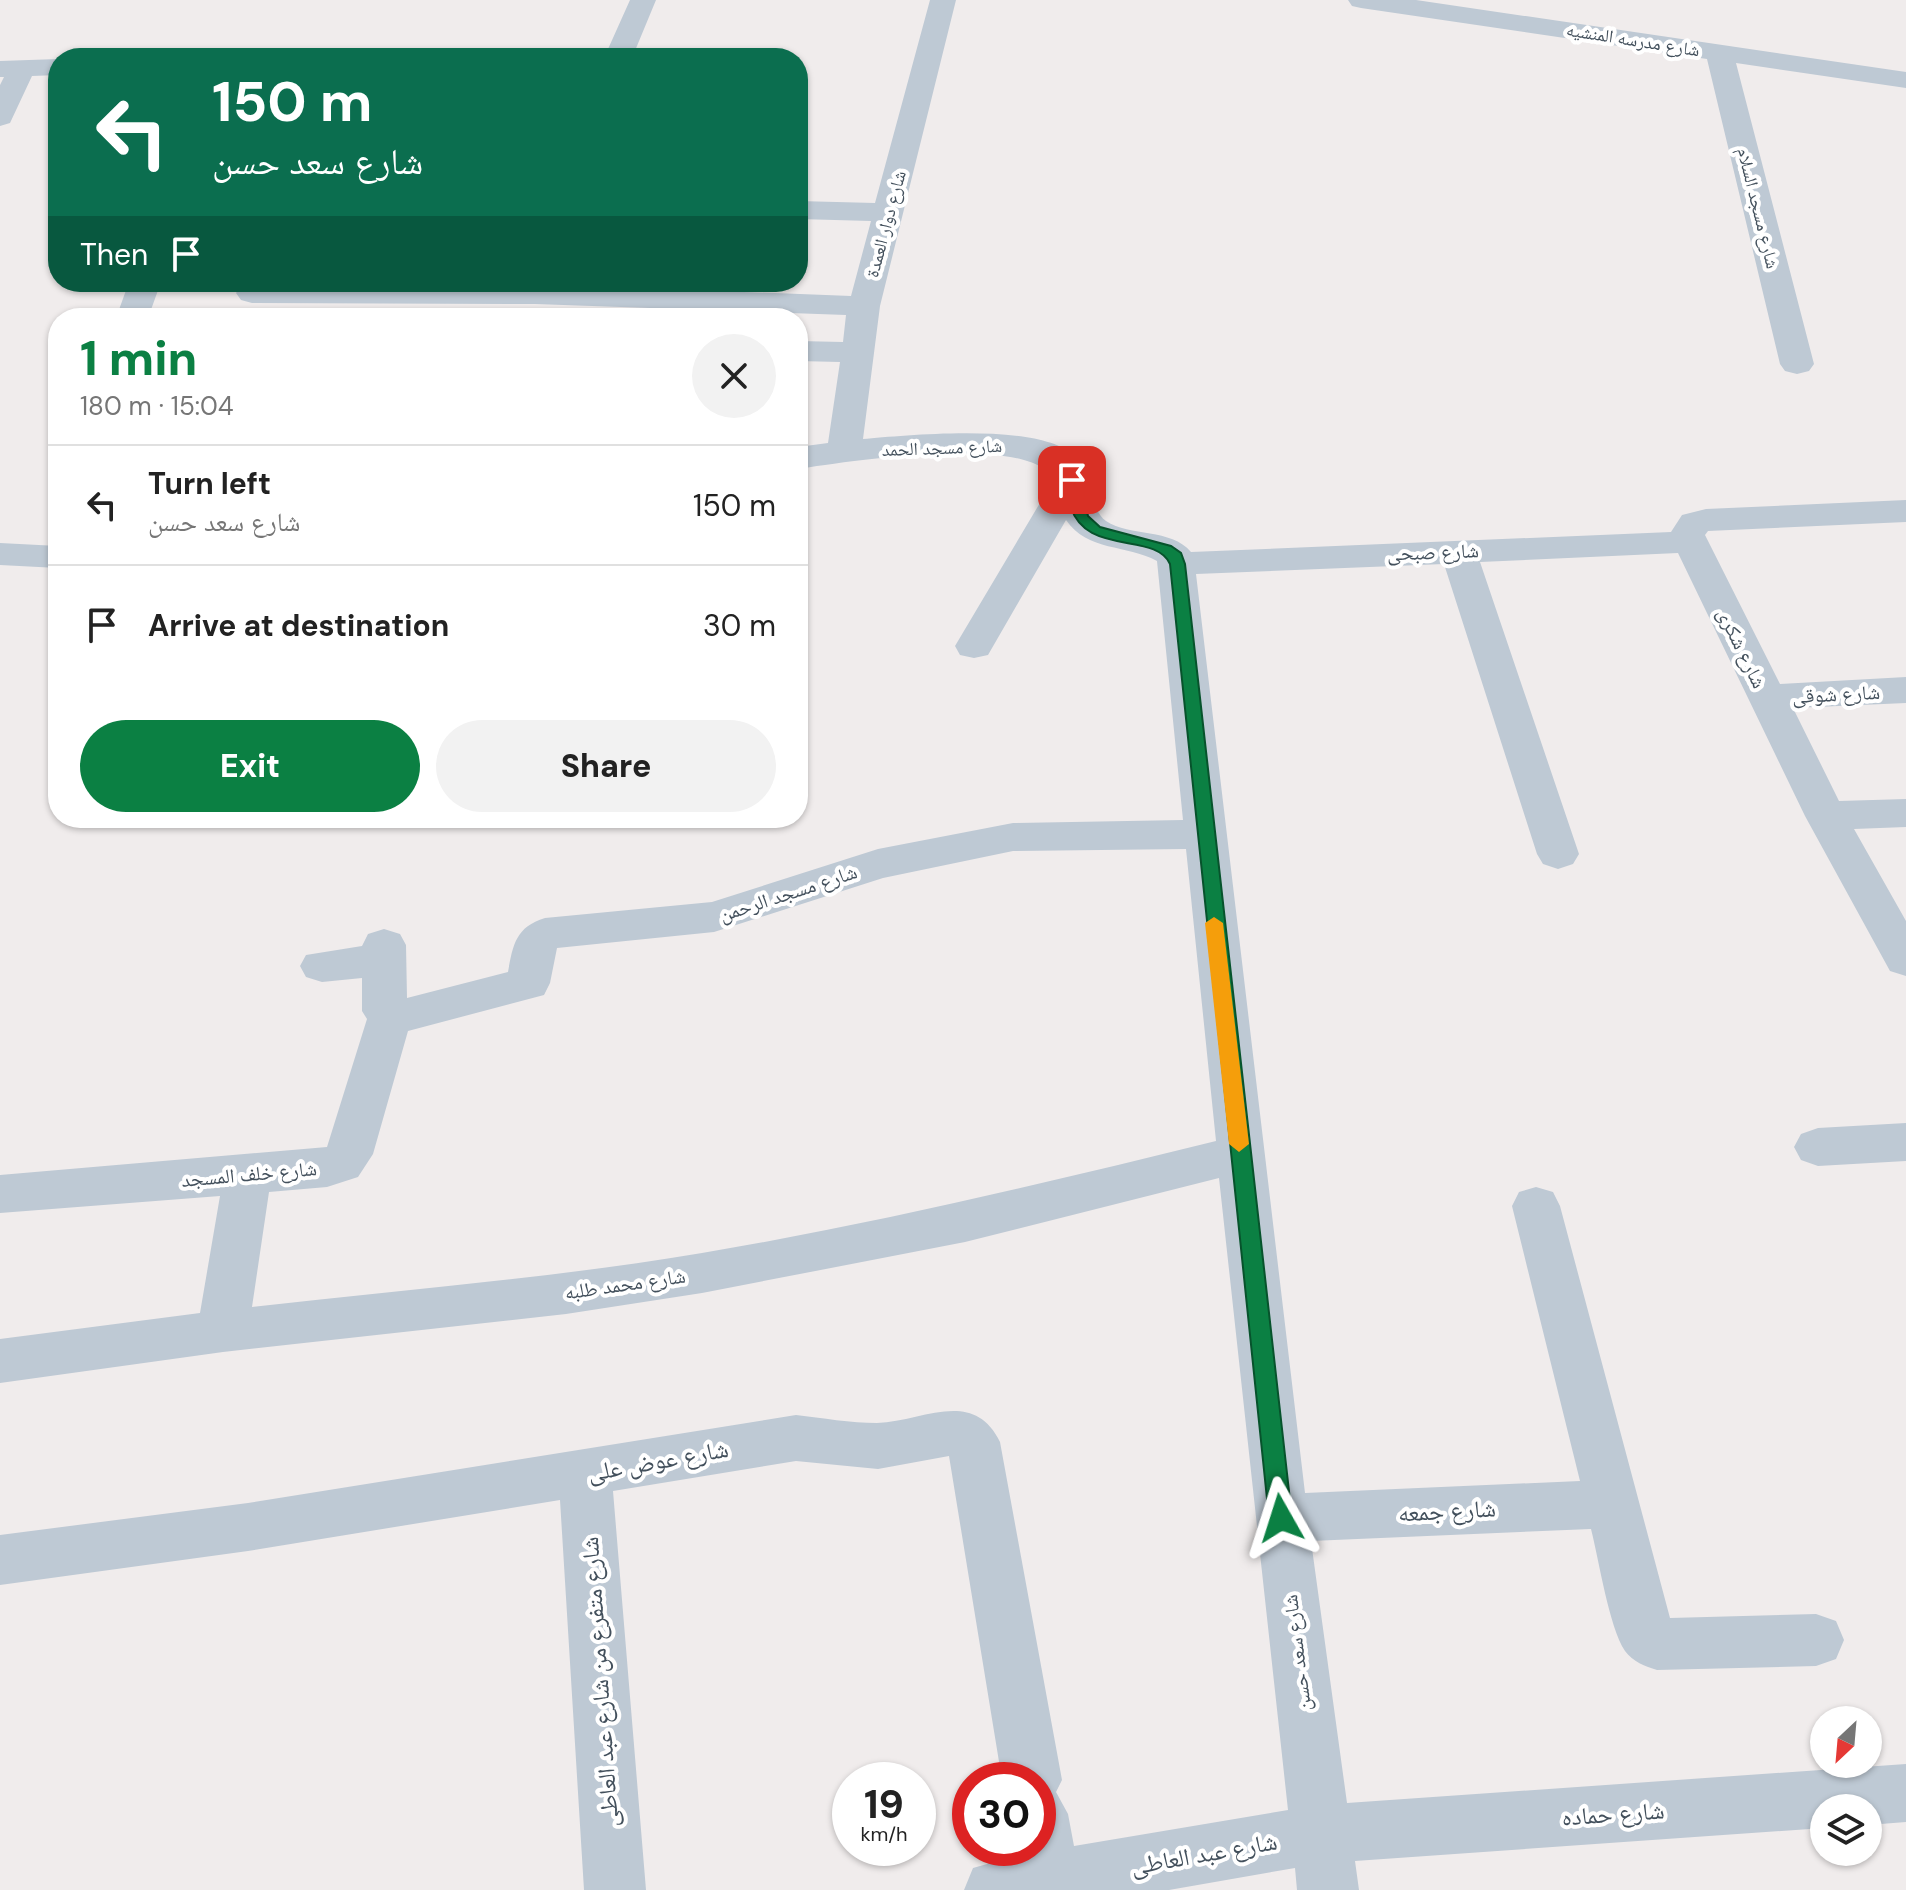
<!DOCTYPE html>
<html lang="en">
<head>
<meta charset="utf-8">
<style>
	:root { --surface:#fff; --page:#f2f2f2; --text:#222; --muted:#767676; --line:#e0e0e0; --accent:#0b8043 }
	body { margin:0; font-family:"DM Sans","Noto Naskh Arabic",sans-serif; background:var(--page); color:var(--text); height:100vh; display:flex; flex-direction:column; font-size:30px; white-space:nowrap }
	* { box-sizing:border-box; margin:0 }
	p { font-size:26px; color:var(--muted) }
	.icon { flex:none; width:44px; height:44px; fill:none; stroke:currentColor; stroke-width:2; stroke-linecap:round; stroke-linejoin:round }
	.map { position:relative; flex:1; overflow:hidden }
	.side { position:absolute; left:48px; top:308px; width:760px; height:520px; display:flex; flex-direction:column; background:var(--surface); border-radius:32px; box-shadow:0 2px 6px #0004 }
	.side>* { flex:none }
	.hud { position:absolute; left:48px; top:48px; width:760px; height:244px; border-radius:32px; box-shadow:0 2px 6px #0004; background:#0b6e4f; color:#fff; overflow:hidden }
	.needle { width:52px; rotate:206deg }
	.buttons { position:absolute; left:1810px; top:1706px; display:grid; gap:16px }
	.buttons a { display:grid; place-items:center; width:72px; height:72px; border-radius:50%; background:var(--surface); box-shadow:0 2px 6px #0004; font-size:40px }
	.speed { position:absolute; left:832px; top:1762px; display:flex; gap:16px; font-size:40px; font-weight:700; text-align:center }
	.speed>* { display:grid; place-content:center; width:104px; height:104px; border-radius:50%; background:var(--surface); box-shadow:0 2px 6px #0004; line-height:1 }
	.speed small { font-size:20px; font-weight:400 }
	.speed .limit { border:12px solid #d22; background:#fff; color:#111 }
	.pin { position:absolute; display:grid; place-items:center; width:68px; height:68px; color:#fff; margin:-34px; border-radius:16px; box-shadow:0 4px 12px #0006 }
	.me { position:absolute; width:88px; margin:-44px; rotate:354deg; stroke-linejoin:round; filter:drop-shadow(0 0 6px #0008) }
	.turn { display:flex; align-items:center; gap:28px; height:168px; padding:0 32px; font-size:36px }
	.turn .icon { width:104px; height:104px; stroke-width:2.5 }
	.turn b { display:block; font-size:56px; line-height:68px }
	.then { display:flex; align-items:center; height:76px; padding:0 32px; background:#0003; gap:16px; font-size:30px }
	.round { display:grid; place-items:center; flex:none; width:84px; height:84px; border-radius:42px; background:var(--page) }
	.summary { display:flex; align-items:center; justify-content:space-between; height:136px; padding:0 32px }
	h1 { font-size:48px; font-weight:800; line-height:60px; color:var(--accent) }
	.cta { display:flex; gap:16px; margin-top:auto; padding:16px 32px }
	.cta a { flex:1; height:92px; border-radius:48px; background:var(--accent); color:#fff; font-size:32px; font-weight:800; line-height:92px; text-align:center }
	.cta a+a { background:var(--page); color:var(--text) }
	ul { padding:0; list-style:none }
	li { display:flex; align-items:center; gap:24px; height:120px; padding:0 32px; border-top:2px solid var(--line) }
	li div { flex:1 }
	li b { display:block; font-size:30px }
	li em { font-style:normal }
	.map>svg:first-child { display:block }
</style>
</head>
<body>
<div class="map">
<svg width="1906" height="1890" viewBox="0 0 1906 1890">
	<rect width="100%" height="100%" fill="#f0ecec"/>
	<g fill="none" stroke-linecap="round" stroke-linejoin="round">
		<!-- street -->
		<path fill="#bec9d4" fill-rule="evenodd" d="M630,0H656L632,58H604Z
			M930,0H956L880,306L863,439C908,435 1042,422 1074,456C1090,474 1089,509 1106,521C1130,537 1171,528 1191,552L1671,532L1682,515L1706,509L1906,500V522L1708,531L1705,535L1780,684L1906,677V703L1793,708L1839,801L1906,799V827L1854,829L1906,921V976L1890,971L1805,816L1678,553L1480,562L1579,854L1573,864L1558,869L1543,864L1537,854L1444,564L1196,574L1305,1493L1580,1481L1512,1206L1519,1192L1536,1187L1553,1192L1560,1206L1670,1618L1816,1614L1836,1621L1844,1640L1836,1659L1816,1666L1657,1670C1645,1666 1633,1662 1625,1651C1609,1627 1599,1560 1591,1529L1311,1541L1347,1803L1906,1764V1822L1868,1825V1808H1824V1828L1355,1861L1359,1890H1297L1295,1868L1169,1890H964L973,1868L1015,1856L1014,1848H1038V1780H1002L949,1456L878,1469L796,1461L613,1491L646,1890H584L560,1500L248,1551L0,1585V1535L248,1503L796,1415C822,1418 851,1423 877,1423C922,1422 973,1387 1000,1442L1062,1780L1056,1792L1068,1814L1074,1846L1288,1810L1219,1178L965,1242L702,1293L566,1314L223,1352L0,1383V1339L200,1313L220,1196L0,1213V1175L327,1147L367,1019L362,1011V978L322,982L306,977L300,966L306,955L362,946L368,934L384,929L400,934L406,945L407,998L508,972C513,944 516,927 545,918L712,902L878,849L1013,823L1183,820L1157,561C1126,544 1088,552 1066,520L988,655L974,658L960,655L955,646L1053,481C1038,432 842,462 798,469V447L828,443L840,362L798,361V341L843,342L846,315L535,304L252,303L241,300L236,293L241,286L252,283L535,284L851,296L871,221L798,219V201L875,203ZM1186,849L1216,1141C1045,1183 875,1224 702,1253C553,1278 402,1290 252,1307L269,1192L327,1187L358,1177L373,1154L408,1031L544,995L550,983L557,948L714,932L883,878L1013,851Z
			M1348,0H1416L1906,72V88L1736,63L1814,364L1809,371L1797,374L1785,371L1780,364L1707,59L1361,8L1352,6Z
			M272,50L328,52L332,58H258L262,52Z
			M58,59V75L32,76L10,123L0,126V85L4,77H0V61Z
			M129,282H161L148,318H116Z
			M0,543L58,546V568L0,565Z
			M1906,1123V1161L1818,1166L1801,1160L1794,1147L1801,1134L1818,1128Z"/>
	</g>
	<!-- route -->
	<path fill="#0b8043" stroke="#07532c" stroke-width="2" d="M1067,477L1079,480L1088,516L1100,527L1171,546L1181,553L1185,564L1292,1518L1289,1525L1281,1528L1273,1525L1269,1518L1170,564C1155,530 1082,559 1069,501C1067,493 1065,485 1067,477Z"/>
	<!-- slow -->
	<path fill="#f59e0b" d="M1214,917L1223,923L1249,1144L1239,1152L1229,1144L1205,923Z"/>
	<g text-anchor="middle" stroke-width="8" stroke-linejoin="round" paint-order="stroke">
		<!-- far-street labels -->
		<g font-size="18" fill="#43505c" stroke="#fff">
			<text transform="translate(1633 40) rotate(9)" y="6">شارع مدرسه المنشيه</text>
			<text transform="translate(1758 208) rotate(76)" y="6">شارع مسجد السلام</text>
			<text transform="translate(886 224) rotate(-75)" y="6">شارع دوار العمدة</text>
			<text transform="translate(942 448) rotate(-2)" y="6">شارع مسجد الحمد</text>
		</g>
		<!-- street labels -->
		<g font-size="20" fill="#43505c" stroke="#fff">
			<text transform="translate(1433 552) rotate(-2)" y="7">شارع صبحى</text>
			<text transform="translate(1742 648) rotate(64)" y="7">شارع شكرى</text>
			<text transform="translate(1836 694) rotate(-3)" y="7">شارع شوقى</text>
			<text transform="translate(788 893) rotate(-18)" y="7">شارع مسجد الرحمن</text>
			<text transform="translate(249 1174) rotate(-5)" y="7">شارع خلف المسجد</text>
			<text transform="translate(625 1284) rotate(-8)" y="7">شارع محمد طلبه</text>
			<text transform="translate(1297 1653) rotate(-97)" y="7">شارع سعد حسن</text>
		</g>
		<!-- near-street labels -->
		<g font-size="24" fill="#43505c" stroke="#fff">
			<text transform="translate(658 1461) rotate(-10)" y="8">شارع عوض على</text>
			<text transform="translate(1447 1511) rotate(-3)" y="8">شارع جمعه</text>
			<text transform="translate(600 1682) rotate(-94)" y="8">شارع متفرع من شارع عبد العاطى</text>
			<text transform="translate(1613 1814) rotate(-4)" y="8">شارع حماده</text>
			<text transform="translate(1204 1854) rotate(-10)" y="8">شارع عبد العاطى</text>
		</g>
	</g>
</svg>
<div class="buttons">
<a><svg class="needle" viewBox="-14 -14 28 28"><path d="M0-13l5 13h-10z" fill="#e53935"/><path d="M0 13l5-13h-10z" fill="#767676"/></svg></a>
<a><svg class="icon" aria-label="layers" viewBox="0 0 24 24"><path d="M12 4l9 5-9 5-9-5zM3 14l9 5 9-5"/></svg></a>
</div>
<div class="speed"><div>19<small>km/h</small></div><div class="limit">30</div></div>
<div class="pin" style="left:1072px;top:480px;background:#d93025"><svg class="icon" aria-label="arrive" viewBox="0 0 24 24"><path d="M6 21V4h12l-3 4 3 4H6"/></svg></div>
<svg class="me" style="left:1281px;top:1518px" viewBox="-20 -20 40 40"><path d="M0-17L14 15 0 8-14 15z" fill="#0b8043" stroke="#fff" stroke-width="4"/></svg>
<div class="hud">
<div class="turn"><svg class="icon" aria-label="left" viewBox="0 0 24 24"><path d="M17 20v-9H6M10 6l-5 5 5 5"/></svg><div><b>150 m</b>شارع سعد حسن</div></div>
<div class="then">Then<svg class="icon" aria-label="arrive" viewBox="0 0 24 24"><path d="M6 21V4h12l-3 4 3 4H6"/></svg></div>
</div>
<section class="side">
<div class="summary"><div><h1>1 min</h1><p>180 m · 15:04</p></div><a class="round"><svg class="icon" aria-label="close" viewBox="0 0 24 24"><path d="M6 6l12 12M18 6L6 18"/></svg></a></div>
<ul>
<li><svg class="icon" aria-label="left" viewBox="0 0 24 24"><path d="M17 20v-9H6M10 6l-5 5 5 5"/></svg><div><b>Turn left</b><p>شارع سعد حسن</p></div><em>150 m</em></li>
<li><svg class="icon" aria-label="arrive" viewBox="0 0 24 24"><path d="M6 21V4h12l-3 4 3 4H6"/></svg><div><b>Arrive at destination</b></div><em>30 m</em></li>
</ul>
<div class="cta"><a>Exit</a><a>Share</a></div>
</section>
</div>
</body>
</html>
